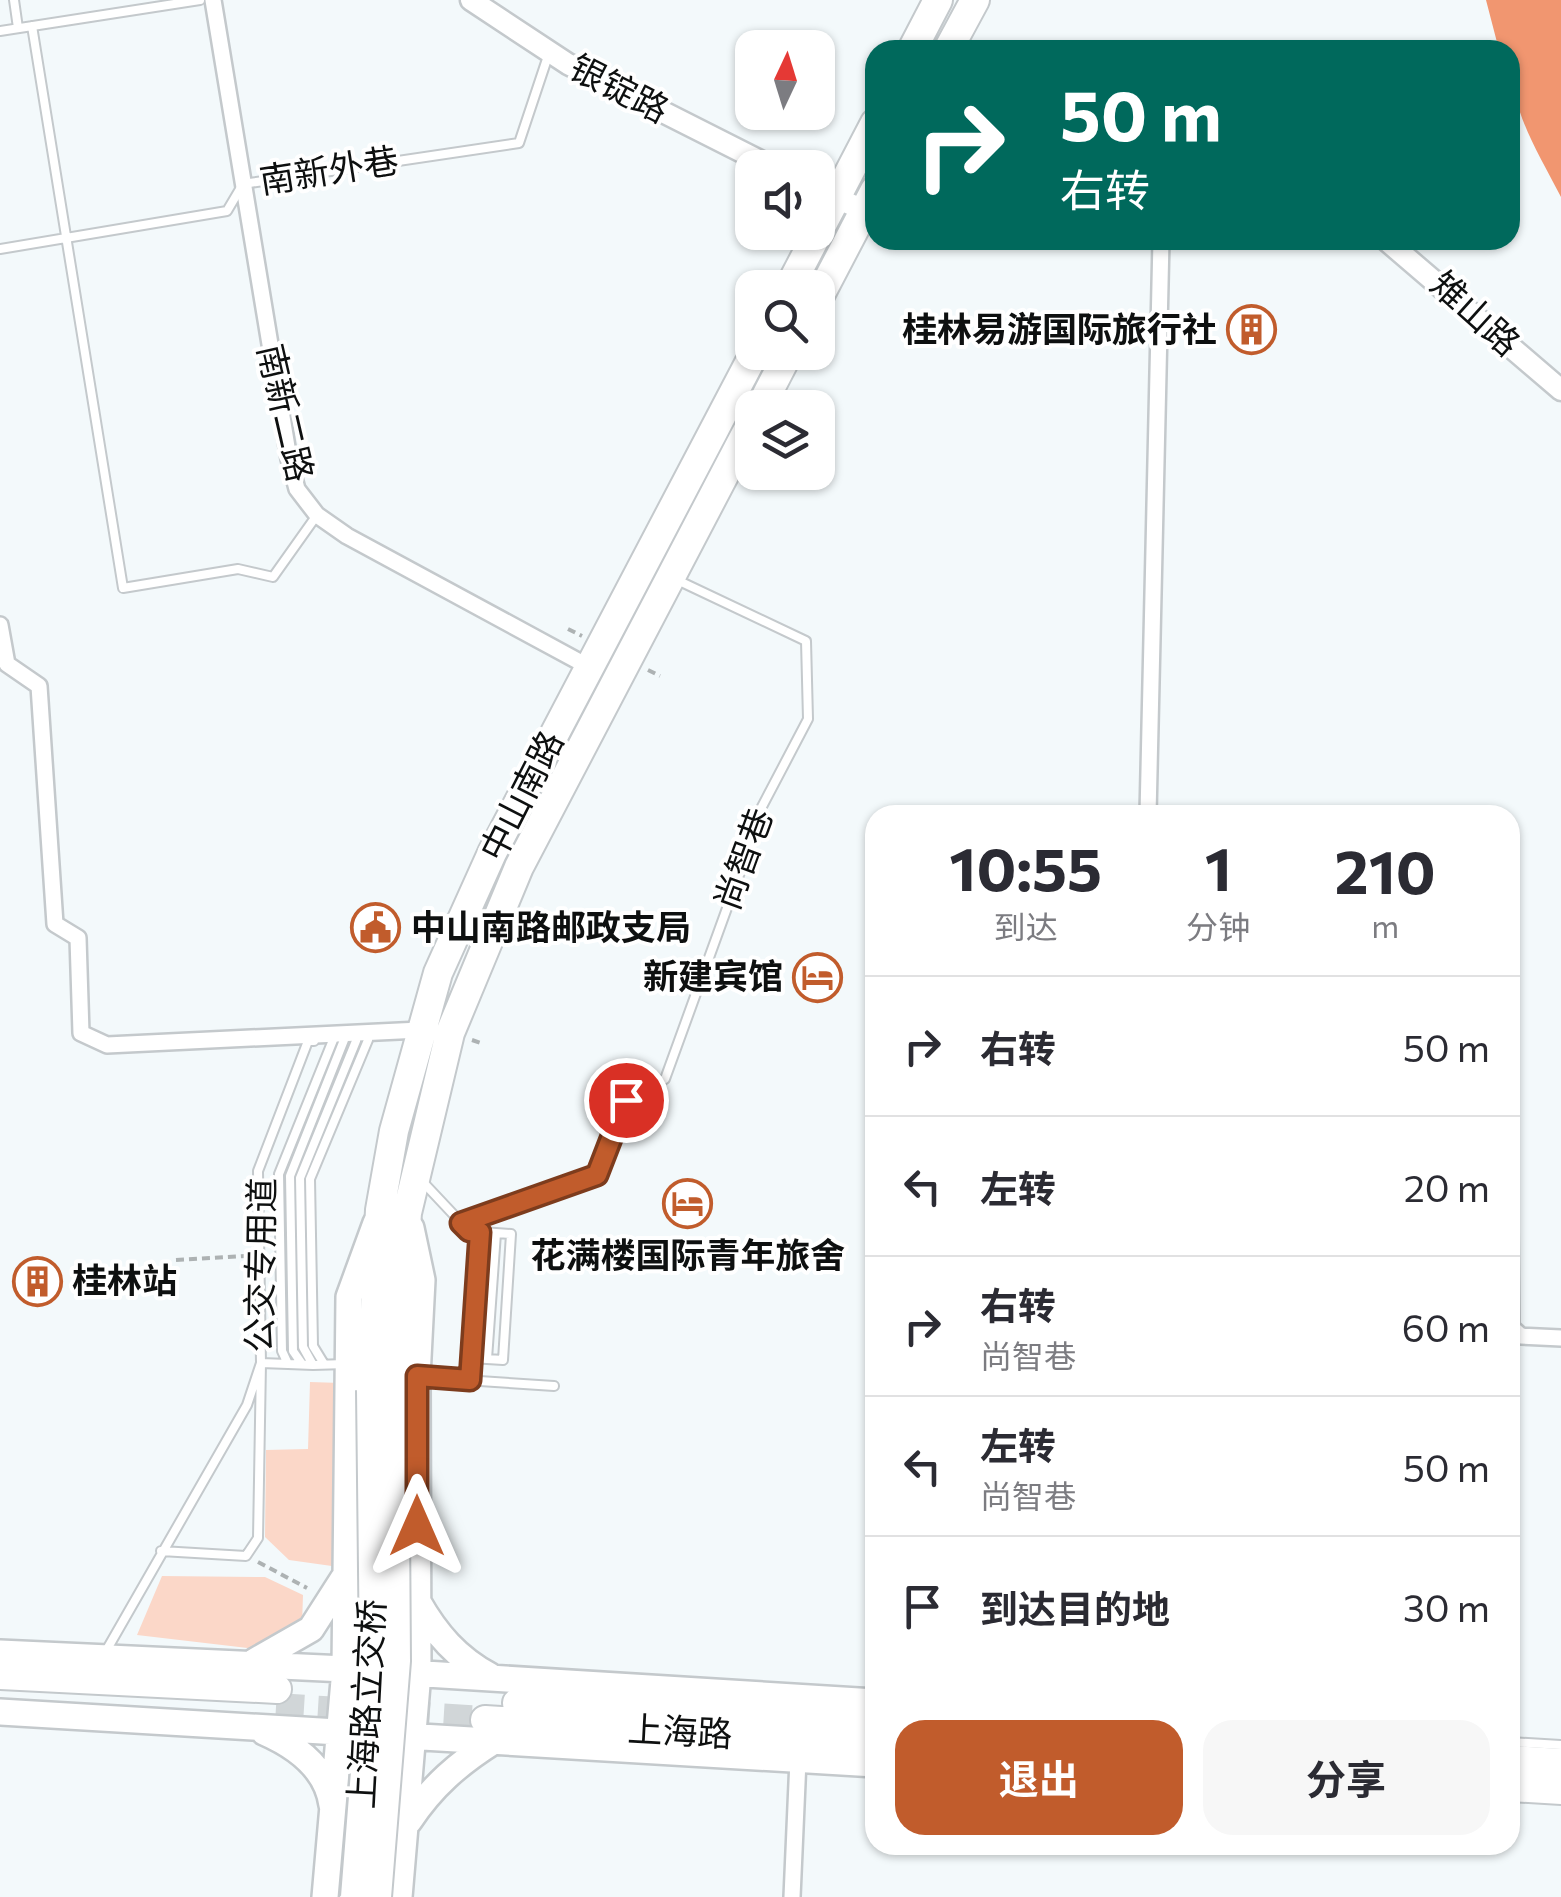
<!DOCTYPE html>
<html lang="zh">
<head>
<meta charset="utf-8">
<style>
	:root { --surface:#fff; --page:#f7f7f7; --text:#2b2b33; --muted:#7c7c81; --line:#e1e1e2; --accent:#c15c2c }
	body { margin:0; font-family:Commissioner,"Noto Sans SC",sans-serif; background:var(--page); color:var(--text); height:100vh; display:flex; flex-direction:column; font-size:38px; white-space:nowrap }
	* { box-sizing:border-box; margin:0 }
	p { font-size:32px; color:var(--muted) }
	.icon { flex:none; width:55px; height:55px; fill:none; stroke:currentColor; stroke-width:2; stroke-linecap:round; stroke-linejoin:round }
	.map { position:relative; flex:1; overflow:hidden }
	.side { position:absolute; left:865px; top:805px; width:655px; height:1050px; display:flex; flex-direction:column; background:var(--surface); border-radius:30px; box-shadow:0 2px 8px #0004 }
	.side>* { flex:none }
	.hud { position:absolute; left:865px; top:40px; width:655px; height:210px; border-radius:30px; box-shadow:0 2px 8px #0004; background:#00695c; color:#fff; overflow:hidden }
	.needle { width:65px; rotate:4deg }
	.tools { position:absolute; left:735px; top:30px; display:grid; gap:20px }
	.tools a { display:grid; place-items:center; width:100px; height:100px; border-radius:20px; background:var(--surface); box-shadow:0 2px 8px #0004; font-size:50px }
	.pin { position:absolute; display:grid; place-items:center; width:85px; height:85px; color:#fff; margin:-42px; border:5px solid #fff; border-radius:50%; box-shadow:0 2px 10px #0007 }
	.me { position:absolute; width:110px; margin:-55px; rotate:0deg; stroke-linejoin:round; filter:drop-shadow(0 0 8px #0008) }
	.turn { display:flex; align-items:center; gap:35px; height:210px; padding:0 30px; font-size:45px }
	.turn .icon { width:130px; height:130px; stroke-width:2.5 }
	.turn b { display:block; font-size:70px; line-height:85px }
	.eta { display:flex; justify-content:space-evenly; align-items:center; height:170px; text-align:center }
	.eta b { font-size:60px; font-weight:700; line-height:70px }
	.action { display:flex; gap:20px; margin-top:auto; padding:20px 30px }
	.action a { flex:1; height:115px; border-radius:30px; background:var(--accent); color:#fff; font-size:40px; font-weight:700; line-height:115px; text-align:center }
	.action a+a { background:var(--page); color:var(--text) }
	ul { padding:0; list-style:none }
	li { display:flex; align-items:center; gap:30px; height:140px; padding:0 30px; border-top:2px solid var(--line) }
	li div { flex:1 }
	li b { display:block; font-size:38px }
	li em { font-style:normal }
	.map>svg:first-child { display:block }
</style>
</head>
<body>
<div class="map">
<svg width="1561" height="1897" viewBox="0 0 1561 1897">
	<rect width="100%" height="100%" fill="#f3f9fb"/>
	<!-- green -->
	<path fill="#fbd7c8" d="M310,1382L341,1383L339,1567L289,1560L265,1537L266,1450L308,1449Z
		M162,1576L265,1577L303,1595L302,1625L264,1650L137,1635Z"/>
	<!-- water -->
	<path fill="#f19670" d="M1486,0H1561V197C1534,145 1510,110 1510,50H1499Z"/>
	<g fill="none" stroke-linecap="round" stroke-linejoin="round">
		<!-- trunk-tunnel -->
		<path stroke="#d1d6d8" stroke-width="28" stroke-dasharray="28 14" stroke-linecap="butt" d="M276,1707L485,1720"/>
		<defs>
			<path id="service" d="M14,0L18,28
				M32,26L123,588L238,569L273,577L317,515
				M0,31L200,0
				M0,249L227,211L243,184L519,143L548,56
				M421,1180L469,1231L511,1234L503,1360L471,1358
				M461,1223L597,1175L626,1100L665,1079L743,864L744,841L808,719L806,641L675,579
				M487,1359L496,1233
				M302,1364L293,1351L290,1176L344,1040
				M324,1364L313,1346L310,1179L368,1040
				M346,1364L313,1365L303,1347L300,1178L356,1041
				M313,1365L288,1364L282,1351L279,1174L333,1040
				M419,1377L554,1386
				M470,1380L479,1232
				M161,1551L246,1556L258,1538L261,1363L288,1364
				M106,1651L247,1405L261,1363L258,1171L308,1041H314
				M1510,1742L1561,1745
				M1510,1797L1561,1800"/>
			<path id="minor" d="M213,0L289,459L297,489L317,515L347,536L589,667
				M0,625L7,664L39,686L55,924L78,938L81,1033L107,1045L420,1030
				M1148,815L1161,240
				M1510,1231L1511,1327L1521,1336L1561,1338
				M792,1897L798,1760"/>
			<path id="tertiary" d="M471,0L568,64L774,168
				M818,190L875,215
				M1386,240L1561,390"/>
			<path id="primary" d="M418,1602C436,1634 457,1658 490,1676
				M0,1653L345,1669L875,1702
				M255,1661L311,1629L343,1579
				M0,1712L875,1764
				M264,1732C296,1746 327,1768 332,1805
				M409,1821C432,1786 459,1763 494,1741
				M325,1897L345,1669L349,1297L376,1223
				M399,1897L418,1673L417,1377L422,1280L411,1228"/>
			<path id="trunk" d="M912,50L938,0
				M948,50L975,0
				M789,288L875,123
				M818,299L875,190
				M760,408L789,352
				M371,1390L380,1210L394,1131L438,973L492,853L755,352
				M394,1390L407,1213L450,1033L519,867L752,422
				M0,1675L277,1689
				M517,1703L875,1723
				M485,1720L875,1743
				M1510,1760L1561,1763
				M1510,1781L1561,1783"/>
		</defs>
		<!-- service casing -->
		<use href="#service" stroke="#c4c9cc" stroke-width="12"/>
		<!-- minor casing -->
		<use href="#minor" stroke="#c4c9cc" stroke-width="20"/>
		<!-- tertiary casing -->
		<use href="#tertiary" stroke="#c4c9cc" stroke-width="25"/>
		<!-- primary casing -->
		<use href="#primary" stroke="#c4c9cc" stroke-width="30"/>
		<!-- trunk casing -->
		<use href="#trunk" stroke="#c4c9cc" stroke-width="32"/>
		<!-- path -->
		<path stroke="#adb2b3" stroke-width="4" stroke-dasharray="8 5" stroke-linecap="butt" d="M568,629L582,636
			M648,670L660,676
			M472,1040L484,1044
			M176,1260L246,1256
			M258,1562L307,1588"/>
		<!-- service -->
		<use href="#service" stroke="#fff" stroke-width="8"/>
		<!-- minor -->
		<use href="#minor" stroke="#fff" stroke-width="15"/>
		<!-- tertiary -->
		<use href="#tertiary" stroke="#fff" stroke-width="20"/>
		<!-- primary -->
		<use href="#primary" stroke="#fff" stroke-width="25"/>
		<!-- trunk -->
		<use href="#trunk" stroke="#fff" stroke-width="28"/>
		<defs>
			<path id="trunk-bridge" d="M355,1897L374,1659L371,1390
				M377,1897L396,1661L394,1390"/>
		</defs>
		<!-- trunk-bridge casing -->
		<use href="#trunk-bridge" stroke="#c4c9cc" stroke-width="32" stroke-linecap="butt"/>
		<!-- trunk-bridge -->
		<use href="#trunk-bridge" stroke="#fff" stroke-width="28"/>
	</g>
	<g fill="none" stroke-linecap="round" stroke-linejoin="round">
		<defs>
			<path id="route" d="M417,1526V1376L470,1380L480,1232L469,1231L461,1223L597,1175L626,1100"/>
		</defs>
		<!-- route casing -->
		<use href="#route" stroke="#7d3c1d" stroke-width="25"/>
		<!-- route -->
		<use href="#route" stroke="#c15c2c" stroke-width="18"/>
	</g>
	<!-- icons -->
	<defs>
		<symbol id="building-ring" viewBox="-11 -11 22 22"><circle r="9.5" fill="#fff" stroke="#c15c2c" stroke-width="1.5"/><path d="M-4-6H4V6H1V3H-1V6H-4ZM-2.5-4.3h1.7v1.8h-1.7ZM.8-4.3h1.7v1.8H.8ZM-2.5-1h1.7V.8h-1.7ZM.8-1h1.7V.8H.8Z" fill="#c15c2c"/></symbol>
		<symbol id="civic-ring" viewBox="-11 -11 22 22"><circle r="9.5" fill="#fff" stroke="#c15c2c" stroke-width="1.5"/><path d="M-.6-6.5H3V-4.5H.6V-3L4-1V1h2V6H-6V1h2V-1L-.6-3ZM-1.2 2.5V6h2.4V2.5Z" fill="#c15c2c"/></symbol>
		<symbol id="hotel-ring" viewBox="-11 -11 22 22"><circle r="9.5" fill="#fff" stroke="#c15c2c" stroke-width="1.5"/><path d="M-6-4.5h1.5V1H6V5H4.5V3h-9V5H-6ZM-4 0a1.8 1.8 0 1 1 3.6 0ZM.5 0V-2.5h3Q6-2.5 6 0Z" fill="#c15c2c"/></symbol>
	</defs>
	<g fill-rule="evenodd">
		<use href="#building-ring" x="1224" y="302" width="55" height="55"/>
		<use href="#civic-ring" x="348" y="900" width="55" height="55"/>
		<use href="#hotel-ring" x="790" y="950" width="55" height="55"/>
		<use href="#hotel-ring" x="660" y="1176" width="55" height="55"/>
		<use href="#building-ring" x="10" y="1254" width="55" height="55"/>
	</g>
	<g text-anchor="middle" stroke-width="8" stroke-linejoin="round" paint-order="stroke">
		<!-- street labels -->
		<g font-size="35" fill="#0e1010" stroke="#fff">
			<text transform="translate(619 89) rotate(27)" y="12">银锭路</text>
			<text transform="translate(329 171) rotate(-9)" y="12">南新外巷</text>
			<text transform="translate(1475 314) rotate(42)" y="12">雉山路</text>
			<text transform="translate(285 413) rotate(77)" y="12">南新二路</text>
			<text transform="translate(522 796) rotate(-63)" y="12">中山南路</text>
			<text transform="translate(744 859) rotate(-70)" y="12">尚智巷</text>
			<text transform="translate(261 1265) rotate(-89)" y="12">公交专用道</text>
			<text transform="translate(367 1704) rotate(-87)" y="12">上海路立交桥</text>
			<text transform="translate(680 1732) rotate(3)" y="12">上海路</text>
		</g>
		<!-- poi labels -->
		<g font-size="35" font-weight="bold" fill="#0e1010" stroke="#fff" text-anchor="end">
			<text x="1217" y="342">桂林易游国际旅行社</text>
			<text x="411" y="940" text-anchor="start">中山南路邮政支局</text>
			<text x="783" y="989">新建宾馆</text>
			<text x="688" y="1268" text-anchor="middle">花满楼国际青年旅舍</text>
			<text x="72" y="1293" text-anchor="start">桂林站</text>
		</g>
	</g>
</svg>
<div class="tools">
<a><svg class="needle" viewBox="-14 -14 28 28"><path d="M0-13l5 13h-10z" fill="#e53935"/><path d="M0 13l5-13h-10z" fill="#7c7c81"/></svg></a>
<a><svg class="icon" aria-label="sound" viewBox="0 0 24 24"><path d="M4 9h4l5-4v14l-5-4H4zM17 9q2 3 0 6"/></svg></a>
<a><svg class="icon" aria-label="search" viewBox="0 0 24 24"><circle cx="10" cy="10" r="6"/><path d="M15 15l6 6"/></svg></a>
<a><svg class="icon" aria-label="layers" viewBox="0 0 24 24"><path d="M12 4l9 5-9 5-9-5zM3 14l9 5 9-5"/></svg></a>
</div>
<div class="pin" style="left:626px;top:1100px;background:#d93025"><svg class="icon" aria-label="arrive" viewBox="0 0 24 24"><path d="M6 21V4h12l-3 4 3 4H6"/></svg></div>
<svg class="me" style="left:417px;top:1526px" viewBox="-20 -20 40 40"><path d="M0-17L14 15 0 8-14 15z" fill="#c15c2c" stroke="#fff" stroke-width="4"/></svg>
<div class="hud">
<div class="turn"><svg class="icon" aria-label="right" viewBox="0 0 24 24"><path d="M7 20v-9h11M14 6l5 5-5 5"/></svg><div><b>50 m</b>右转</div></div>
</div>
<section class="side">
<div class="eta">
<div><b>10:55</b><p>到达</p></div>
<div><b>1</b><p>分钟</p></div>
<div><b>210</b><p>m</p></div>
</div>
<ul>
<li><svg class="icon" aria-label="right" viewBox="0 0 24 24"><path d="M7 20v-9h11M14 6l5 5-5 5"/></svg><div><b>右转</b></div><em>50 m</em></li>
<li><svg class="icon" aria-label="left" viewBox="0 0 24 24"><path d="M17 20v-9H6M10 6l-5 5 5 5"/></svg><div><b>左转</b></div><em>20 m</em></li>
<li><svg class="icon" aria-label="right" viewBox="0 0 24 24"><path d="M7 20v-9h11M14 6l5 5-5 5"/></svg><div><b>右转</b><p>尚智巷</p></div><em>60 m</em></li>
<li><svg class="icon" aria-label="left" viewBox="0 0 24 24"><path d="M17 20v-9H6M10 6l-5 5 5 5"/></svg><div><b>左转</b><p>尚智巷</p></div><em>50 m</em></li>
<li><svg class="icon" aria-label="arrive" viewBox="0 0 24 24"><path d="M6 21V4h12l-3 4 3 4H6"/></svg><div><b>到达目的地</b></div><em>30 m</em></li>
</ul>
<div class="action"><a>退出</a><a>分享</a></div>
</section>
</div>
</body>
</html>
